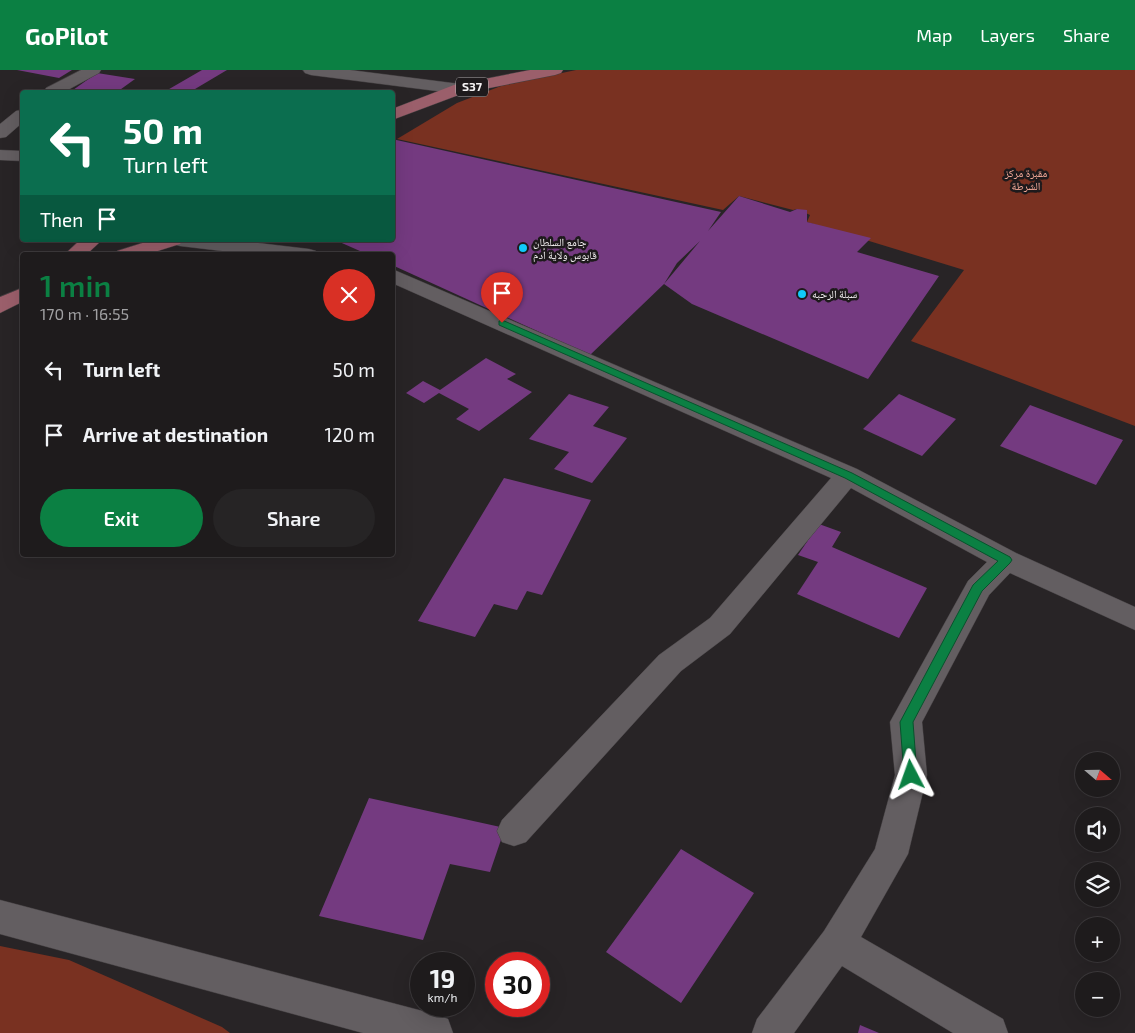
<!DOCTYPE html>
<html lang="en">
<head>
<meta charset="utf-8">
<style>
	:root { --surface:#1e1b1c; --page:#262425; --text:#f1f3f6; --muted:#a1a1a3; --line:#3c393b; --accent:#0b8043 }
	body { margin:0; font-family:"Exo 2","Noto Naskh Arabic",sans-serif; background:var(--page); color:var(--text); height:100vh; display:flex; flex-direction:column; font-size:19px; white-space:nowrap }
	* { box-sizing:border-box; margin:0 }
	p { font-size:16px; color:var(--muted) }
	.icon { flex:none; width:28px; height:28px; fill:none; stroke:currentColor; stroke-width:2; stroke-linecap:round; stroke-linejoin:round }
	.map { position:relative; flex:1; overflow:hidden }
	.sheet { position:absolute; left:20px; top:182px; width:375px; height:305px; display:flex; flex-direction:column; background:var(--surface); border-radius:5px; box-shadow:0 5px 20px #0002,0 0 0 1px var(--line) }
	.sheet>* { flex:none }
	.banner { position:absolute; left:20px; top:20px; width:375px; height:152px; border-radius:5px; box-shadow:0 5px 20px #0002,0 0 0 1px var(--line); background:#0b6e4f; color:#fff; overflow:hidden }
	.needle { width:32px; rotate:110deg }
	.fabs { position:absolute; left:1075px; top:682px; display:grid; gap:10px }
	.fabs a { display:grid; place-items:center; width:45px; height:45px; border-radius:50%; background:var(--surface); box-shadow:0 5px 20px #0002,0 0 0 1px var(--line); font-size:25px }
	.speed { position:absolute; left:410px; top:882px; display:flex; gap:10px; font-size:25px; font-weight:700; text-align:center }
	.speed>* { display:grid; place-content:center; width:65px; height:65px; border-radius:50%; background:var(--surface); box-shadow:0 5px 20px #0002,0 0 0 1px var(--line); line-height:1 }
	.speed small { font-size:12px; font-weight:400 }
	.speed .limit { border:8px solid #d22; background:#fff; color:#111 }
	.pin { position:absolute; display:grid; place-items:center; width:42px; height:42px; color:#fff; margin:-51px -21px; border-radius:50% 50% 50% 0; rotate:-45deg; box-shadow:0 0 5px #0007 }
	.pin .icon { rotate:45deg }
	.me { position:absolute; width:55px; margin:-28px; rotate:356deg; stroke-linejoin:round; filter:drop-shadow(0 0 4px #0008) }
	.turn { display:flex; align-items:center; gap:18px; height:105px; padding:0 20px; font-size:22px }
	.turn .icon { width:65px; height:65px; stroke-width:2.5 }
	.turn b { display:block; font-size:35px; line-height:42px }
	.then { display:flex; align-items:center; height:48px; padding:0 20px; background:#0003; gap:10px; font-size:19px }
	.round { display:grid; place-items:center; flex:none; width:52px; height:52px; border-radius:26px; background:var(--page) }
	.head { display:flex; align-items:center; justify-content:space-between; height:85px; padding:0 20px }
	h1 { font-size:30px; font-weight:600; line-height:38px; color:var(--accent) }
	.primary-button { display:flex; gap:10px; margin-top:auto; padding:10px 20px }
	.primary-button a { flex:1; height:58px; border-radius:30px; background:var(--accent); color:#fff; font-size:20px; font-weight:600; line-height:58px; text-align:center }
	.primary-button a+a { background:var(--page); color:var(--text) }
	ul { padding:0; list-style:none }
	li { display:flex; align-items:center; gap:15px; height:65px; padding:0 20px }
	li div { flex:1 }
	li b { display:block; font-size:19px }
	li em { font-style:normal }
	header { display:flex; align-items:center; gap:30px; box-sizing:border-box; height:70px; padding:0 25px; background:var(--accent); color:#fff }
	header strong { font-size:24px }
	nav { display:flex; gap:28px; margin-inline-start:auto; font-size:18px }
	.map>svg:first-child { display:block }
</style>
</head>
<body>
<header>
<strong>GoPilot</strong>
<nav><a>Map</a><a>Layers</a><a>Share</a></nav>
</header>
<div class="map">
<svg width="1135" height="963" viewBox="0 0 1135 963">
	<rect width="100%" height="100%" fill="#282426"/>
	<!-- green -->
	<path fill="#793121" d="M576,0H1135V356L911,271L964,200L807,152L810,145L797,139L793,140L739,126L723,140L397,69L457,33L501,16Z
		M0,876L69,890L222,957L230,963H0Z"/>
	<!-- building -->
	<path fill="#743a80" d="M17,0H72L59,8Z
		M202,0H227L190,22H164Z
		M97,3L135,9L117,22L73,20Z
		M392,69L721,142L708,161L739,126L790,142L797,139L807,140V152L871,168L857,182L939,206L868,309L692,234L664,214L700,171L677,193L664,214L590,285L392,195V185H369L335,170H392Z
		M486,288L516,304L507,309L532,322L479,361L456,349L469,339L439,323L424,333L406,323L423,311L440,320Z
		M569,324L609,337L593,356L627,368L592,413L554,399L569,382L529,369Z
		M899,324L956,349L922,386L863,359Z
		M1030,335L1123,370L1096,415L1000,376Z
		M504,408L591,430L542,525L527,521L517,540L494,534L475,567L418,551Z
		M819,454L841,462L832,477L927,518L899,568L797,524L818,492L798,485Z
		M369,728L505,758L490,802L450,794L423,870L319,846Z
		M681,779L754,823L681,933L606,882Z
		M860,955L879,963H858Z"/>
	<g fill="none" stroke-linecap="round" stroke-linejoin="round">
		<defs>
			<path id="minor" d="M81,0H101L99,3L64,22H44L46,18Z
				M303,0H350L460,14L466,15L468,19L466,23L460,24L311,5L305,3Z
				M22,40V53L6,67L0,68V54L16,41Z
				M0,80L22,81V91L0,90Z
				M170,170H233L309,179L316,181L319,185H256L180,176L173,174Z
				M392,199L857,399L1016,483L1135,537V560L1010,503L989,525L922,652L927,705L908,784L861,867L1003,949L1008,963H953L842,896L794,963H752L757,949L824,861L875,779L895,705L890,652L968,511L987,492L851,418L730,564L681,601L526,772L514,776L502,772L497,761L502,750L659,585L710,548L831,408L392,213Z
				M0,830L434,944L448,949L453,963H363L0,864Z"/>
			<path id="major" d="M530,0H563L561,3L555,5L464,23L392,50V39L454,15Z
				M80,170H102L86,185H64Z
				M152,170H183L180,174L145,185H114L117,181Z
				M22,218V232L0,243V227Z"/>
		</defs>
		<!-- minor casing -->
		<use href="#minor" stroke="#433f41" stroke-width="1"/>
		<!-- major casing -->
		<use href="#major" stroke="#433f41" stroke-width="1"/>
		<!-- minor -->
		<use href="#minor" fill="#635e61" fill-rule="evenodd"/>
		<!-- major -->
		<use href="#major" fill="#9b5f6b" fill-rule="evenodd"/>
	</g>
	<!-- route -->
	<path fill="#0b8043" stroke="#07532c" d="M502,250L852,403L1010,487L1012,490L1010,493L982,521L913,652L917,705L915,709L911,711L906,709L904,705L900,652L973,515L998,491L845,408L499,255V251Z"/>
	<!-- markers -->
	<g fill="#10cafa" stroke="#1e1a1c" stroke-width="2">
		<circle cx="523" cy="178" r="5"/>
		<circle cx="802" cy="224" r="5"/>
	</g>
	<g text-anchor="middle" stroke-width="5" stroke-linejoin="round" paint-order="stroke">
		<!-- far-park labels -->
		<g font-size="11" fill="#fdb09e" stroke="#1e1a1c">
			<text x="1026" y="107">مقبرة مركز<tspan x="1026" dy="13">الشرطة</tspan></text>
		</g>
		<!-- far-poi labels -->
		<g font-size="11" fill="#f5f2f3" stroke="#1e1a1c" text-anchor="start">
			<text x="533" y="176">جامع السلطان<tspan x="533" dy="13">قابوس ولاية أدم</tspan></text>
			<text x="812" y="228">سبلة الرحبه</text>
		</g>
		<!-- shield labels -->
		<rect fill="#1e1a1c" stroke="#b4b1b2" stroke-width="1" x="456" y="7.5" width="32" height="19" rx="4"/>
		<g font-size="12" font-weight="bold" fill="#f5f2f3">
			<text x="472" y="21">S37</text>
		</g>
	</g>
</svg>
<div class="fabs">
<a><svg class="needle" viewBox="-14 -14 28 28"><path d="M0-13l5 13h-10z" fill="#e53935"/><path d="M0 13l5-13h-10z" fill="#a1a1a3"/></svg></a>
<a><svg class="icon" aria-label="sound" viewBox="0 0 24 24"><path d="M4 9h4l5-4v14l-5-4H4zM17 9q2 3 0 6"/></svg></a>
<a><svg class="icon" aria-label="layers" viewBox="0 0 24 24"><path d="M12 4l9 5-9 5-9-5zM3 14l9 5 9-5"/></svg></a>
<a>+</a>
<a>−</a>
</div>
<div class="speed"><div>19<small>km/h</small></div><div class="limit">30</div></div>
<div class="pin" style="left:502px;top:253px;background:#d93025"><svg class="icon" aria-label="arrive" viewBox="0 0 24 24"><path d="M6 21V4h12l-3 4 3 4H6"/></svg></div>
<svg class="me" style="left:911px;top:705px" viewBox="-20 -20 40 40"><path d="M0-17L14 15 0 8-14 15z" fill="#0b8043" stroke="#fff" stroke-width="4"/></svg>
<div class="banner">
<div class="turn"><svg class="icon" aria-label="left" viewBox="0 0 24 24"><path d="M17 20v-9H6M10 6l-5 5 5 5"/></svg><div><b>50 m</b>Turn left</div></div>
<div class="then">Then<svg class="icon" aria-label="arrive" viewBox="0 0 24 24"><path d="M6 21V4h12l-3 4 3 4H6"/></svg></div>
</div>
<section class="sheet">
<div class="head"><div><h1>1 min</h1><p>170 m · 16:55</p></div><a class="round" style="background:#d93025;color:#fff"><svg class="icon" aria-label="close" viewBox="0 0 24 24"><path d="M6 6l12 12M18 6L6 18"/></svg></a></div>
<ul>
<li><svg class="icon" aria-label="left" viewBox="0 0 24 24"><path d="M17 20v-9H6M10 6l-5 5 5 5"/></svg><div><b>Turn left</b></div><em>50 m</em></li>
<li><svg class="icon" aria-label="arrive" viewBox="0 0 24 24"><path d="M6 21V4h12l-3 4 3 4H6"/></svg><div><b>Arrive at destination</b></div><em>120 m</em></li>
</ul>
<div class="primary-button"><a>Exit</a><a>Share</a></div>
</section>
</div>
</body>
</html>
